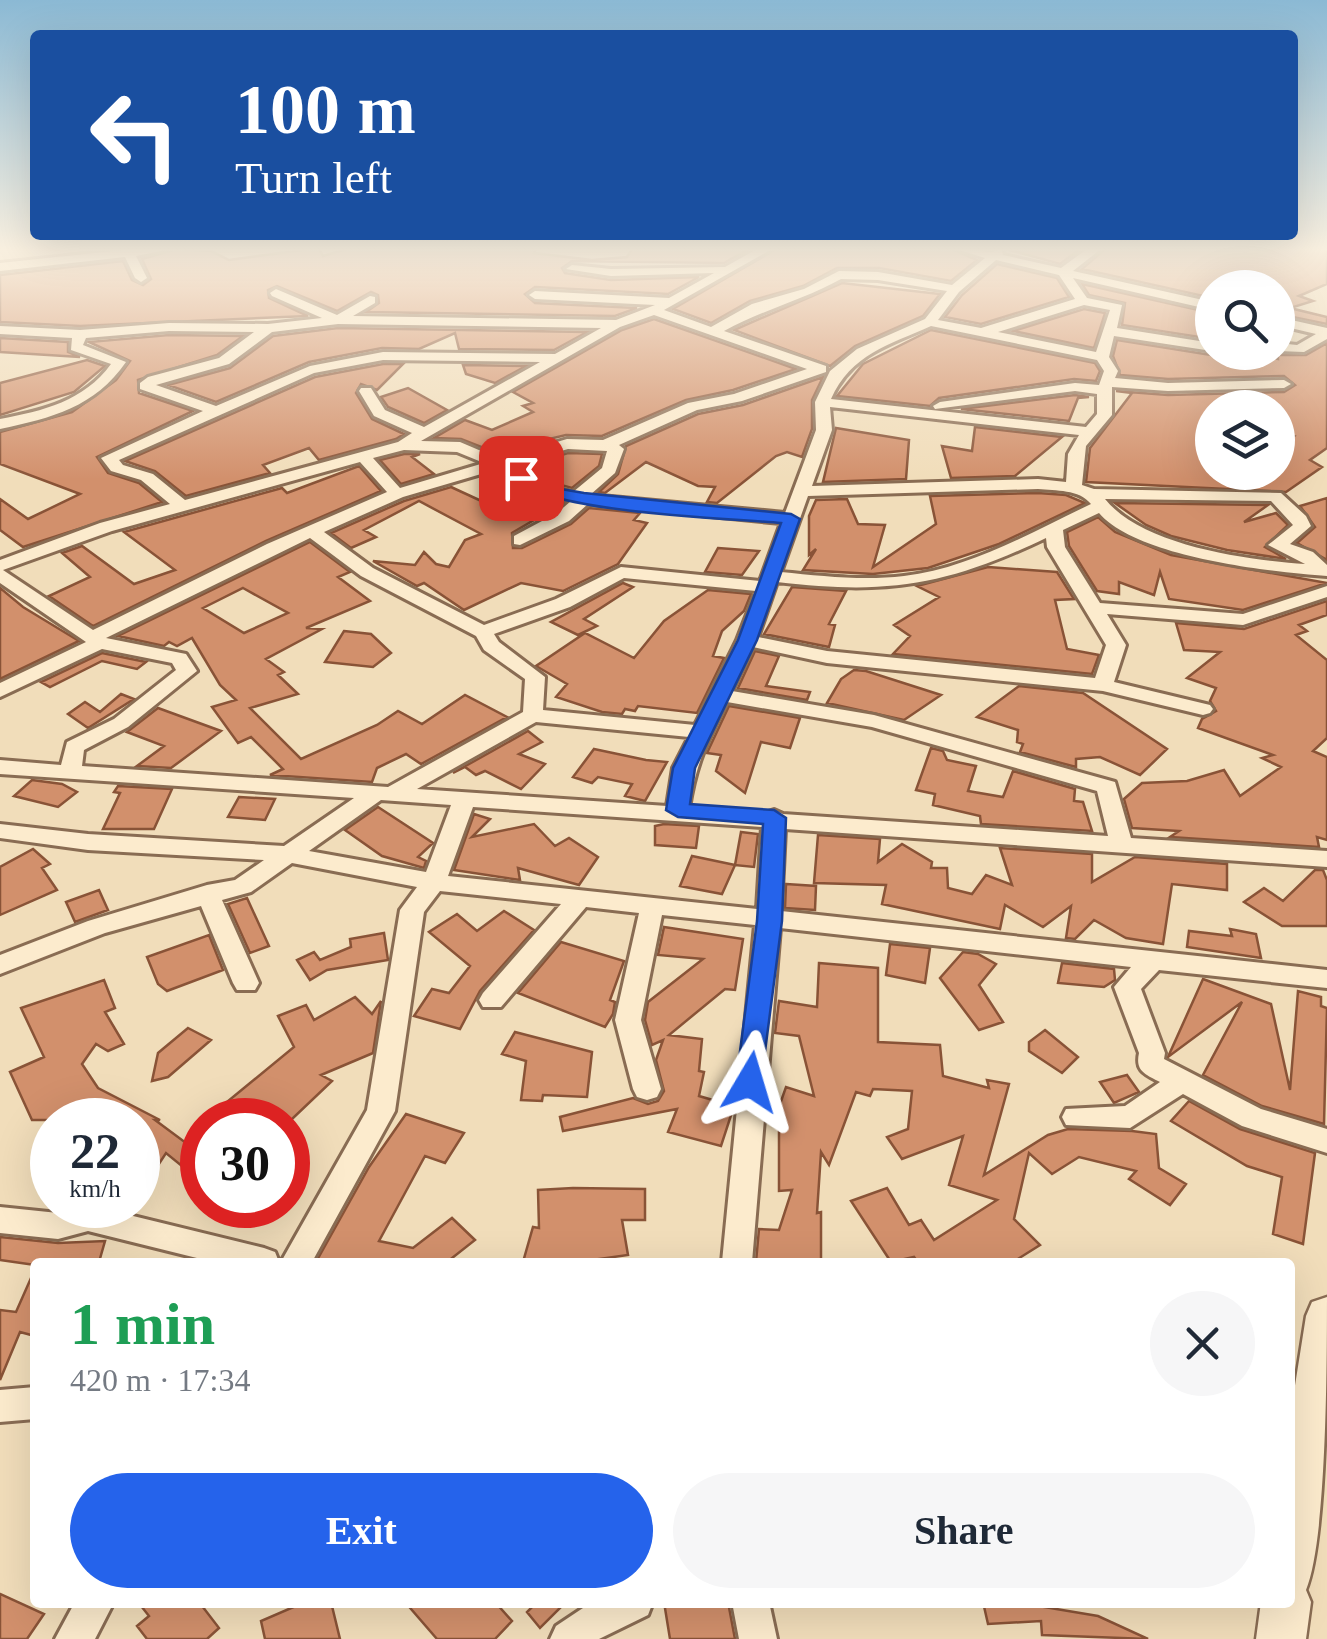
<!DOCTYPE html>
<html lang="en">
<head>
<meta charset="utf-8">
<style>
	:root { --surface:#fff; --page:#f6f6f7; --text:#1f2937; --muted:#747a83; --accent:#2563eb }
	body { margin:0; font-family:"Times New Roman",serif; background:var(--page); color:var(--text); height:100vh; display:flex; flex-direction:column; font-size:38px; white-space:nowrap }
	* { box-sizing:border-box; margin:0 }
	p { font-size:32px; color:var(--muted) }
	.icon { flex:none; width:55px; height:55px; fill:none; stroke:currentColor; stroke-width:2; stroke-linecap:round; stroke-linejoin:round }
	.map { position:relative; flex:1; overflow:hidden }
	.drawer { position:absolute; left:30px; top:1258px; width:1265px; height:350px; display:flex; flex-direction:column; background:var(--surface); border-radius:10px; box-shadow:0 10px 40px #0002 }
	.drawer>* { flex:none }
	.banner { position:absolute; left:30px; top:30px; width:1268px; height:210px; border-radius:10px; box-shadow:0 10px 40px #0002; background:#1a4fa0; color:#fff; overflow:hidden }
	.fabs { position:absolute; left:1195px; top:270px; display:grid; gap:20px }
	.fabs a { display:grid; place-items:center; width:100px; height:100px; border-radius:50%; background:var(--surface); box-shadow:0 10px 40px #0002; font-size:50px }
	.speed { position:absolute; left:30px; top:1098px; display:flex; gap:20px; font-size:50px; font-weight:700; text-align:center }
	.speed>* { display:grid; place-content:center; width:130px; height:130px; border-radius:50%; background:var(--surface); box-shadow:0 10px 40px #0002; line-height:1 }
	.speed small { font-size:25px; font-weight:400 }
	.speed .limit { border:15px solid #d22; background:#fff; color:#111 }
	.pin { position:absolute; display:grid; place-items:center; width:85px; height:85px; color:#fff; margin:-42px; border-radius:20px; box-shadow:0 5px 15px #0006 }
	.me { position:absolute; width:110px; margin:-55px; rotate:7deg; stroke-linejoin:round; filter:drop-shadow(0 0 8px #0008) }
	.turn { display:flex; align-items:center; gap:35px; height:210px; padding:0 40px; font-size:45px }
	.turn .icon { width:130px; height:130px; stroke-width:2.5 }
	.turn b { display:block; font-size:70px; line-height:85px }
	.round { display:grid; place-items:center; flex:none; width:105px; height:105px; border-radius:52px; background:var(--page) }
	.head { display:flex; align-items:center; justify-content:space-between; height:170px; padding:0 40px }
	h1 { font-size:60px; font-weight:600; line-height:75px; color:#1e9e55 }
	.button { display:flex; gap:20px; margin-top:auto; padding:20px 40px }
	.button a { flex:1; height:115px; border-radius:60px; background:var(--accent); color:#fff; font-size:40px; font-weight:600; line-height:115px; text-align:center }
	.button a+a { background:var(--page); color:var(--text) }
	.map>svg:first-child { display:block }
</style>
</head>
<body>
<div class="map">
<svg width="1327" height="1639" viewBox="0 0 1327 1639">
	<rect width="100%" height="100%" fill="#f1ddba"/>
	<!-- building -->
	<path fill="#d2906c" stroke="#895337" stroke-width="2.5" fill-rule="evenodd" d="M176,249L211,251L229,260L310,249H319L323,256L347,249H536L534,253L592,260L627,257L632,249H749L724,263L572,261L562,268L565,273L611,280L699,277L668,294L535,287L525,294L535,303L637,308L615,316L366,312L379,303L378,295L371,292L337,311L277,286L268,290L269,298L308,316L80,326L0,322V275L123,261L132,280L143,285L151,279L142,259Z
		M776,249H952L977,260L951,281L879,268H837L803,286L750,301L711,323L673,309Z
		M1006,249H1080L1060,264Z
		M1105,249H1327V284L1299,296L1313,301L1290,308L1327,317V324L1278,314V288L1212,287V298L1082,269Z
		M997,264L1057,278L1069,297L981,324L945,317L962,295Z
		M842,283L940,294L923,316L855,346L830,366L734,330Z
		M1082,284L1212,313V339L1122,325L1125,303L1089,295Z
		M1084,309L1105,313L1094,348L1013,331Z
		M654,319L796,369L733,390L686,400L602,436L566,435L494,452L461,439L434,438L465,420L492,430L533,412L523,406L533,403L513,392L622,330Z
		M338,328L587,332L554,350L459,349L455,333L419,349L382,348L309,362L216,402L168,385L230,368L273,336Z
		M931,330L1095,363L1100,371L1096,381L1074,379L939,398L930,406L837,396L863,364Z
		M169,335L243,336L217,355L138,380L139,393L193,411L97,457L108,473L139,483L162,502L23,547L0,530V499L28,519L80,494L0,464V432L72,412L116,380L130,361L89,342Z
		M0,338L68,342V352L80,357L0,352Z
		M1117,340L1211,355L1246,352L1278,359V355H1306L1327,343V448L1310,460L1322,467L1286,492L1086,482L1090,448L1132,393L1116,391L1168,395L1284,392L1295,385L1284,376L1168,379L1120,375L1113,356ZM1212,408H1278V430L1294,436L1278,446V472H1212Z
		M87,360L105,366L74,392L0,415V383Z
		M383,364H403L377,390L361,384L356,393L372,419L404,434L396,439L319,460L309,448L263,465L270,473L186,496L155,471L125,461L315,377Z
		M463,365L526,366L495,383L466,374Z
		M823,377L812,400V429L802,457L787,452L776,456L717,503L707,502L715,487L698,486L646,462L605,493L599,492L618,474L626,446L698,414L743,405Z
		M408,388L447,410L424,423L388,407L381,397Z
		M1075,395L1089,397L1078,398L1069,421L961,409Z
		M975,427L1062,437L1015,476L951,478L942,446L972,451Z
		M836,428L909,440L906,479L823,482Z
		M568,453L602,454L599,466L572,488L542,480L553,470L538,462Z
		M404,454H420L412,457L434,474L401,484L380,460Z
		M359,466L381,491L266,541L93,626L49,596L90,577L62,553L82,546L134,584L175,570L124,532L282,488L287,493Z
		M451,487L490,505L504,497L518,503L528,494L563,503L512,533L513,548H522L571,524L589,508L640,513L634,520L647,523L618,564L563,591L521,583L464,610L424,583L417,586L373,561L415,565L424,552L436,564L449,567L465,540L481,534L419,501L364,530L376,537L351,548L331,533L404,501Z
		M1038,493L1066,495L1085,503L999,544L928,568L873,574L803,570L816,549L809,555V516L816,500L847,499L858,524L885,525L873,567L936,524L930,496Z
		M1327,498V560L1297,543L1315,527L1300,506Z
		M1115,503L1268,505L1244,522L1276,513L1288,525L1265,547L1286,559L1227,550L1171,536L1146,525Z
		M1098,517L1115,532L1171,555L1327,583L1243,610L1169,599L1160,572L1154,595L1119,582V594L1097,591L1069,546L1067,532Z
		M310,542L350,572L338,577L370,601L306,628L322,629L266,659L284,672L278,675L298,694L250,708L301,759L377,725L398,711L422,724L465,695L507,717L421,764L406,754L377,768L372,782L270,775L283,769L251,737L238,743L212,707L236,700L220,685L192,638L177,646L169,642L164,646L118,636ZM243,588L288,613L244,633L203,608Z
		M718,548L759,551L742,575L705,572Z
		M988,567L1057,572L1074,599L1055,600L1067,649L1099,655L1092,674L893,654L910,636L894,625L939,597L917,586Z
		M623,583L633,587L584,619L597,626L578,635L551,622Z
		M792,587L846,591L829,624L835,625L829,647L764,634Z
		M0,588L23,607L79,641L0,679Z
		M708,590L751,594L744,611L722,631L713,656L724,658L697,713L638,706L635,711L625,709L622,714L602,712L556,697L567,684L536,666L585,633L634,658L664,621Z
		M1327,601V615L1299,625L1307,631L1296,635L1327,660V738L1313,751L1327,757V840L1317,837L1319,847L1170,837L1179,831L1132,828L1124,799L1142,783L1187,781L1224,770L1240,796L1281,767L1262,758L1273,755L1198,728L1202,719L1216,711L1210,701L1216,688L1187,678L1220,652L1184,650L1176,623L1244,629Z
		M344,631L371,634L391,653L373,667L325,662Z
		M755,651L779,656L766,686L810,692L807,700L738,688Z
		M102,653L146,662L137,669L102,661L50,687L41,682Z
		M854,670L866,671L941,695L904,720L827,703L841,679Z
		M1019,686L1083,693L1167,749L1140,775L1100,757L1076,759V767L1020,752L1023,744L1017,742L1018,730L977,717Z
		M121,694L134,699L88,728L68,714L85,702L100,712Z
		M729,706L800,718L790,748L761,742L745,793L716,771L721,755L707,753Z
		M158,708L221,731L171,768L137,766L164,746L127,732Z
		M528,731L542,742L519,754L545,764L521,789L485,771L476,775L465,767L453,773Z
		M931,748L943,751L947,760L976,766L968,791L1003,797L1013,771L1075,789L1074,801L1083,802L1092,831L981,824L980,816L933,805L935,794L916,790Z
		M594,749L646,760L667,762L645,801L625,796L632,784L598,777L592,783L573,777Z
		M32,780L62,784L77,792L58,807L14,796Z
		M118,786L172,789L154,829H103L120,793L114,792Z
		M239,797L275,799L265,820L228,817Z
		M378,807L433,843L418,857L426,861L424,868L382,856L345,830Z
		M474,814L490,819L472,837L534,824L555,846L569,838L598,857L579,885L518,868L520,880L454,870Z
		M664,824L699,826L696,848L655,845V826Z
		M741,832L758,834L754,867L735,865L722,894L680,886L692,856L735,865Z
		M818,835L880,839L878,862L902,844L932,862L931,868H947L948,888L972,894L986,875L1012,885L1000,848L1092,854V882L1135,857L1227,864V890L1172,884L1163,944L1126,938L1094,920L1075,939L1066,938L1071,906L1043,927L1005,905L1000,929L882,904L886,885L814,883Z
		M33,849L50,864L42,868L57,890L0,915V867Z
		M1315,870H1323L1327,880V926H1282L1244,902L1264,888L1283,901Z
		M786,884L816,886L815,910L785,908Z
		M99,890L108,910L75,922L66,902Z
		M247,898L269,946L250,953L228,904Z
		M504,911L534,930L480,991L460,1029L414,1016L432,989L449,993L470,966L429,932L457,914L477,931Z
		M664,927L743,939L735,990L725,989L669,1035L702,1039L699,1071L704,1072L699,1096L734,1106L721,1146L668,1132L677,1109L563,1131L560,1117L633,1098L648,1104L658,1101L664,1091L656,1060L663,1040L652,1045L645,1020L648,1002L703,959L658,955Z
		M1230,929L1256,934L1261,958L1187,947L1189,931L1232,936Z
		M384,933L388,960L327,970L310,980L297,960L314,952L320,960L351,947L350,939Z
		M209,935L223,970L167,991L158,984L147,957Z
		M561,942L624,961L610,1000L615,1002L613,1014L605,1027L518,993Z
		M890,944L930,948L925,983L886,975Z
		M963,952L978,954L996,964L979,985L1003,1022L979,1030L940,978Z
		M819,963L878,968V1042L940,1045L943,1076L989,1088L987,1080L1009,1084L984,1175L1048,1135L1068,1129L1132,1131L1156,1134L1159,1168L1186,1184L1170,1205L1129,1179L1136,1171L1079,1157L1052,1174L1029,1153L1014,1219L1040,1245L1013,1262H918L914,1257L891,1262L851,1201L887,1188L909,1225L921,1220L934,1240L997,1200L949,1185L963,1136L902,1159L887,1137L908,1129L912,1091L873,1089L870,1096L856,1092L829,1165L821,1152L817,1213L821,1212V1262H756L759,1229L779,1230L792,1190L779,1191V1123L774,1121L786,1087L814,1096L799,1036L775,1033L779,1001L817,1007Z
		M1062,963L1114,969L1115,980L1104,987L1058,983Z
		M1203,979L1271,1004L1290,1090L1298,991L1321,997V1006L1327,1008L1324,1124L1262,1106L1203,1075L1242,1002L1168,1057Z
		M104,980L115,1008L105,1012L124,1044L108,1051L96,1044L82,1064L98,1088L160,1120H155L190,1146L202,1136V1160L188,1171L166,1153L138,1196V1120H32L10,1072L44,1057L21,1008Z
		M355,997L372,1014L381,1001L373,1053L321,1075L332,1081L291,1120H205L294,1047L278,1016L306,1005L314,1020Z
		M188,1028L211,1040L168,1077L152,1081L158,1053Z
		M1045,1030L1078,1057L1062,1073L1029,1051V1042Z
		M515,1032L592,1052L587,1097L543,1095L542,1101L521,1100L526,1061L502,1054Z
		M1127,1075L1139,1092L1114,1103L1100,1082Z
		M1189,1101L1240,1129L1315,1153L1303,1244L1273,1234L1282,1177L1247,1166L1171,1121Z
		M406,1114L464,1133L445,1163L425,1156L379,1241L413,1248L452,1218L475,1240L447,1262H316L369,1167Z
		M573,1188L645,1189V1220H622L628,1255L578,1262H523L533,1227L539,1228L538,1190Z
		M0,1237L58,1243L105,1241L99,1262L35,1265L0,1260Z
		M35,1269V1336L20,1332L0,1380V1310L16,1312Z
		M0,1594L44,1614L27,1639H0Z
		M138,1602H199L219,1628L207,1639H147L137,1626L149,1616Z
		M305,1602H331L340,1639H265L261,1621Z
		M405,1602H495L512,1621L495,1639H437Z
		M537,1602H566L540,1628L527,1612Z
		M664,1602H728L735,1639H670Z
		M983,1602H1014L1098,1616L1148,1639L1042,1635L1041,1621L988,1624Z"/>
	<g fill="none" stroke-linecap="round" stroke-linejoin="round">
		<defs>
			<path id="minor" d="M132,249H172L136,256L147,278L141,282L135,278L125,257L0,271V263Z
				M757,249H772L664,310L711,327L752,304L804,289L839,271L878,272L952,285L985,258L956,249L992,252L1002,249L1003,255L1061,268L1087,249H1101L1073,271L1212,302V310L1073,278L1087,298L1122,305L1117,328L1212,343V351L1114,336L1109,357L1118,371L1115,378L1168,383L1284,380L1291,384L1284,388L1168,391L1112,387V415L1086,446L1082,485L1094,489L1281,493L1306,516L1311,526L1290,544L1313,552L1327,565V576C1270,572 1136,557 1099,513L1063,530L1065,547L1100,603L1243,614L1327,586V597L1243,625L1107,614L1126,645L1114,682L1210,705L1213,709L1210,713L1203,715L1103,691L827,663L753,647L732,691L874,715L1115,782L1131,838L1327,851V867L785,829L781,911L1327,970V988L1159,970L1141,989L1165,1053L1164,1059L1261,1109L1327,1129V1153L1242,1126L1183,1094L1130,1128L1066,1125L1062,1117L1066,1109L1125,1106L1160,1082C1145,1074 1135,1071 1139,1053L1114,987L1131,967L780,928L752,1262H722L755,925L662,915L641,1020L661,1089L657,1097L647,1100L637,1097L633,1089L615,1020L639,913L586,907L501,1007H483L479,1000L483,993L561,904L440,891L424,912L395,1111L312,1262H281L367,1110L400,910L417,887L292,863L251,892L222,900L259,983L255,990H237L233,983L201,906L105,933L0,974V955L88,921L207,885L235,880L264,860L88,850L0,838V824L88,834L284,846L354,798L0,774V760L61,765L67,742L114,719L176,670L172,663L102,649L0,697V683L86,642L0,583V560L100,523L170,504L141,480L111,471L101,458L203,411L140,389V383L148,377L219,358L254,332L169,331L86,338L83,345L126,362C95,407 52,418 0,429V419C43,411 84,401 111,364L71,350L72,338L0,334V326L80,330L169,323L268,324L322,318L272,296L270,293L276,289L337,315L370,296L375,297V303L353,316L616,320L655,305L535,299L529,295L535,291L669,298L714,273L611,276L566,269L572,265L611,269L725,267ZM996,260L1059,275L1075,299L981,328L938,320L959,292ZM841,279L878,280L947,291L925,319L857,349L830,371L815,402L816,430L785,513L590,495L615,473L624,449L619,445L697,410L742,401L826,372V366L724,331C762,310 803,300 841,279ZM1084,305L1110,310L1096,352L998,332ZM654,315L807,369L734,394L688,403L603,440L567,439L500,459L460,442L421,441L620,327ZM338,324L601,328L555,354L383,352L310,366L216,406L156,385L229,364L272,332ZM931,326L1097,360L1104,371L1099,385L1075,383L940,402L933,406L935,409L1075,391L1097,394V414L1086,427L831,399C851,354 889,345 931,326ZM383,360L540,362L424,427L385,410L371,388H361L359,391L374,416L412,433L398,442L185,500L153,474L123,465L119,460L314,373ZM830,407L1079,435L1068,454L1066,482L1038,479L812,486L832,430ZM568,449L607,451L602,468L573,492L544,486L513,465ZM404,450L457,452L484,463L400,488L373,458ZM360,462L387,492L267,544L93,630L3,570L112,531ZM498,469L533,493L571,501L557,513L514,536V544L520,545L569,521L588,504L781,523L760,581L621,567L556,599L484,625L373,568L324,532L403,497ZM1038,489C1056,491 1079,489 1091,504C1032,532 970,568 904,576C863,581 822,576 781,572L808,496ZM1105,499L1271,501L1293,525L1268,545L1305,564C1247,560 1143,546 1105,499ZM310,538L361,576L476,636L484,650L525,679L523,712L388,787L82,766L84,750L128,727L197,671L186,654L106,638ZM1046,538L1047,547L1106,645L1095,678L827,651L758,637L777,582C887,595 946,586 1046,538ZM624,578L756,591L737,640L695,725L543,710L545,677L499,642L494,634L570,607ZM727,702L872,727L1097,791L1108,836L783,814L774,810L765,813L689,808C696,762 708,740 727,702ZM536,722L689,737L673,768L667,806L417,789ZM381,800L451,805L426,872L309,851ZM473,807L762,827L757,909L448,876Z
				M1278,317L1327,328V339L1304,352L1278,351V343L1297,345L1316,334L1278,325Z
				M88,1205L264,1248L275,1252L279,1262H213L88,1231L58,1239L0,1233V1207L58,1213Z
				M35,1387V1419L0,1422V1390Z
				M75,1602H114L95,1639H55Z
				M592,1602H653L648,1615L599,1639H550L556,1626Z
				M732,1602H769L777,1639H739Z"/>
			<path id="tertiary" d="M1327,1297C1327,1362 1327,1539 1306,1590L1311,1602L1306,1639H1256L1261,1602H1290V1417L1306,1316L1312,1302Z"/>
		</defs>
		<!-- minor casing -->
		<use href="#minor" stroke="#896c53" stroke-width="6"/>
		<!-- tertiary casing -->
		<use href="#tertiary" stroke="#896c53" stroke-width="5"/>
		<!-- minor -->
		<use href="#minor" fill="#fcebcd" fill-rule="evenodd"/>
		<!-- tertiary -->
		<use href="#tertiary" fill="#fcebcd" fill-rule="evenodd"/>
	</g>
	<!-- sky -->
	<linearGradient id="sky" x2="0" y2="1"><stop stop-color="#8bb9d4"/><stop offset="0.52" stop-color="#f9f0e0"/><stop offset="1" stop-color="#f9f0e0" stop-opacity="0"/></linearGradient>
	<rect width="1327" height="479" fill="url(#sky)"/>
	<!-- route -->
	<path fill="#2563eb" stroke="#184099" stroke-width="2.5" d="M521,473L544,486L584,493L791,514L800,519L757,640L695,768L690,804L774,810L786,818L782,921L760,1090H740L736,1082L757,921L763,824L678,817L666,810L673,768L738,640L781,523C725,518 548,513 513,478Z"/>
</svg>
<div class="fabs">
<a><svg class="icon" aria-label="search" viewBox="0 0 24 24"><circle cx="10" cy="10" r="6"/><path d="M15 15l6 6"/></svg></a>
<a><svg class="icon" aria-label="layers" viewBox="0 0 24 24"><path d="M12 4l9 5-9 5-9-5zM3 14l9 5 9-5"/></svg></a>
</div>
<div class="speed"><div>22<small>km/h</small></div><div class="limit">30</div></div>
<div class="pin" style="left:521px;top:478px;background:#d93025"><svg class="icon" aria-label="arrive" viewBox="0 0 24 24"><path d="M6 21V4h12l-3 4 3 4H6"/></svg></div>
<svg class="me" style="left:750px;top:1082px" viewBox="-20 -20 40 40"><path d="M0-17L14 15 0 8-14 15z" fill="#2563eb" stroke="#fff" stroke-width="4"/></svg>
<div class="banner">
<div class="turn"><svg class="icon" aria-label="left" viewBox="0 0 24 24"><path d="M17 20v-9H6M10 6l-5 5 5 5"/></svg><div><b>100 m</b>Turn left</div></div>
</div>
<section class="drawer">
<div class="head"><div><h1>1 min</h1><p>420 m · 17:34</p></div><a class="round"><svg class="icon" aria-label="close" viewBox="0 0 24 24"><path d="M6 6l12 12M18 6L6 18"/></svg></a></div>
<div class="button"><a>Exit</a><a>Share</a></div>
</section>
</div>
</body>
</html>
